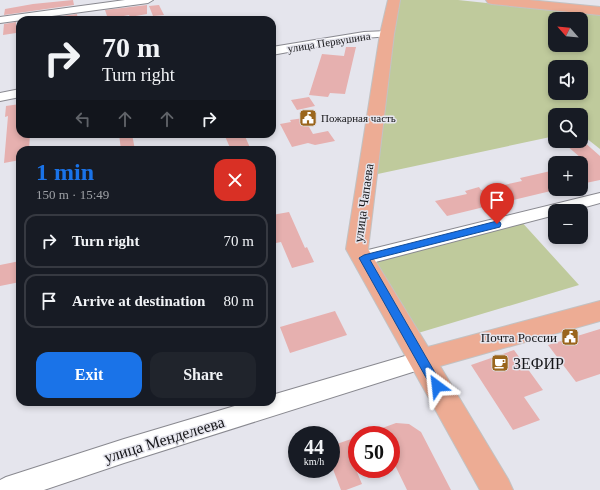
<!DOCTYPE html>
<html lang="en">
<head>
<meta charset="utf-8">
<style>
	:root { --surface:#171b24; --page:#20242c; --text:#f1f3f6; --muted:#9ea1a6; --line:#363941; --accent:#1a73e8 }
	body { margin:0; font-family:Georgia,serif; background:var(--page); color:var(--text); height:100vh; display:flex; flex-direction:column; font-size:15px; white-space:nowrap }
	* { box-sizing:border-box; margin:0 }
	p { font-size:13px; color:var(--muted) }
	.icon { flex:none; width:22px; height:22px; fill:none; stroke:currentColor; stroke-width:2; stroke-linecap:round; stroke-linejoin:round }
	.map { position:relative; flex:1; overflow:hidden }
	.details { position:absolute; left:16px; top:146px; width:260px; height:260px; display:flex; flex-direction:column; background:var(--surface); border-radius:12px; box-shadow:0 2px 6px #0003 }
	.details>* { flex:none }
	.guide { position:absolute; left:16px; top:16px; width:260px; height:122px; border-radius:12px; box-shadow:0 2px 6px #0003; background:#171b24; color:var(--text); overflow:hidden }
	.needle { width:26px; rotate:297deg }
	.buttons { position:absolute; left:548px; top:12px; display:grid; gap:8px }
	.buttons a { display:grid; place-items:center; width:40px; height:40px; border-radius:8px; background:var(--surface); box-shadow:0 2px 6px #0003; font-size:20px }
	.speed { position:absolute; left:288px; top:426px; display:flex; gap:8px; font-size:20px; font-weight:700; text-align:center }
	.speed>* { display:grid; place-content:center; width:52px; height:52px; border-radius:50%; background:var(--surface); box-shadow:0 2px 6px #0003; line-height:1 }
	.speed small { font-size:10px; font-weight:400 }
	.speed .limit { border:6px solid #d22; background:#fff; color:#111 }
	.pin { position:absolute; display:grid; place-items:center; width:34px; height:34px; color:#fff; margin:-41px -17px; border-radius:50% 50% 50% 0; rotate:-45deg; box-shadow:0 0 4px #0007 }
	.pin .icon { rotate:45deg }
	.me { position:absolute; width:44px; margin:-22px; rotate:330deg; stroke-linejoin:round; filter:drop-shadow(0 0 3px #0008) }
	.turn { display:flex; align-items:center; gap:14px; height:84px; padding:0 20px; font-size:18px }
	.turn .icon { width:52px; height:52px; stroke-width:2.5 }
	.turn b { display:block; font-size:28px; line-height:34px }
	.lanes { display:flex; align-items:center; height:38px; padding:0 20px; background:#0003; justify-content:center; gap:20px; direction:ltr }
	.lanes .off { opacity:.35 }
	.round { display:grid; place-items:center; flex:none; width:42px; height:42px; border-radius:12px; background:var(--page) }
	.overview { display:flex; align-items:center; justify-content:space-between; height:68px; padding:0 20px }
	h1 { font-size:24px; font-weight:700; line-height:30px; color:var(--accent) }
	.action { display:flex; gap:8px; margin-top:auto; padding:8px 20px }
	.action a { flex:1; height:46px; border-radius:12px; background:var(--accent); color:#fff; font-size:16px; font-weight:700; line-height:46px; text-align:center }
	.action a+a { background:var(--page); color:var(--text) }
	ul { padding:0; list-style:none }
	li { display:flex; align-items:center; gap:12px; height:54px; margin:0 8px 6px; padding:0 12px; border:2px solid var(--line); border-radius:12px }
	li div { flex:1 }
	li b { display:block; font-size:15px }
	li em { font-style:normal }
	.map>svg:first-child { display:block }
</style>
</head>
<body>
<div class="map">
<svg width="600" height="490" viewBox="0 0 600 490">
	<rect width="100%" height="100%" fill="#e5e5ed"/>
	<!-- green -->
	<path fill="#bfca9c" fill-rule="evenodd" d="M398,0H458L600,15V149L581,134V115H555V136L373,175ZM555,19H581V45H555ZM555,67H581V93H555Z
		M519,219L579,285L408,336L364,258Z"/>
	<!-- building -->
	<path fill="#e6b0af" d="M73,0L74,5L4,15L5,9L33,4Z
		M147,5V14L130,17L129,15L108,19L105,10Z
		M159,5L164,15L153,16L149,6Z
		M77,14L78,20H33Z
		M16,22V33L3,35L4,24Z
		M346,47H356L345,94L330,93L328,97L309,95L322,54L344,56Z
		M309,97L315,106L297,110L291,100Z
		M20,104V134H30L29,150H20V160L4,163L8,116L5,117L6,106Z
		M304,118L313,134L328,131L335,141L315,145L308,143L292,147L280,124L291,122L290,120Z
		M119,134H132L135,150H121Z
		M224,134H244L251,150H231Z
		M583,141L600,156V180L581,184V158L566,145Z
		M555,170V190L447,216L435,201L467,194L465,191L479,187L481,190L522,181L520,178Z
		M289,212L305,248L307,247L314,262L292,268L281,242L276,243L272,233V215Z
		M20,261V282L0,286V265Z
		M335,311L347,335L290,353L280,327Z
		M600,329V374L576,382L548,345Z
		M514,350L543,390L524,397L540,420L513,430L471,365Z
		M396,423L409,424L421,432L451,490H407L391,457V435H367L366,434Z
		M357,437V472L362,484L346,490H341L331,464V446Z"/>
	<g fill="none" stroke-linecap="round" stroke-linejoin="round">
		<defs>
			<path id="minor" d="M125,0H153L148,3L0,23V17Z
				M387,31L391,32L393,34L391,36L364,38L272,55V47L364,32Z
				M20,89V97L0,101V93Z
				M600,193V203L571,211H555V215L364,265L357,263L355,258L357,253L364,251Z
				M422,351L430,353L433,360L430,367L422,369L124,463L44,490H0V480L6,477L124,439L248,402H272V395Z"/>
			<path id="major" d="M388,0H400L394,34L368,249L428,347L600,301V321L440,366L508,479L513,490H480L346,249L380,34Z
				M486,0H529L600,7V15L492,4L488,3Z"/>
		</defs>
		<!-- minor casing -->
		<use href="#minor" stroke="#898990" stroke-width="2"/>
		<!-- major casing -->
		<use href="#major" stroke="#c2c2c3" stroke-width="2"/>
		<!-- minor -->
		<use href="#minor" fill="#fff" fill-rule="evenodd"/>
		<!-- major -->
		<use href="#major" fill="#edac94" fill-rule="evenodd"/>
	</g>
	<!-- route -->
	<path fill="#1a73e8" stroke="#114b97" d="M497,221L500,222L501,224L500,227L370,260L441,383L443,386L441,390L437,391L433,390L359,258L364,255Z"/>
	<!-- icons -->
	<defs>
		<symbol id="civic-square" viewBox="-11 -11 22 22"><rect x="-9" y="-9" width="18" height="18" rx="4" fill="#9a651c" stroke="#e5e5ed"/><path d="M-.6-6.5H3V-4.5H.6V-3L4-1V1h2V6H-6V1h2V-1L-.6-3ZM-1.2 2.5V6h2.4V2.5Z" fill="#fff"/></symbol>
		<symbol id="cafe-square" viewBox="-11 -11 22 22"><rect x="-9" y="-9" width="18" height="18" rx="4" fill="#9a651c" stroke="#e5e5ed"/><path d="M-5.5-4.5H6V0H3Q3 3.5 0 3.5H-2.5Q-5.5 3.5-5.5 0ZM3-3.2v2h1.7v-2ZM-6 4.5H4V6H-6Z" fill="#fff"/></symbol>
	</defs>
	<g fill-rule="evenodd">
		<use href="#civic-square" x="298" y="108" width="20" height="20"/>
		<use href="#civic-square" x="560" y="327" width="20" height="20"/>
		<use href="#cafe-square" x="490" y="353" width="20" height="20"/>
	</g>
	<g text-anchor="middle" stroke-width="3" stroke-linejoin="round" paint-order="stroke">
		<!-- far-street labels -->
		<g font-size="11" fill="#151518" stroke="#e5e5ed">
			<text transform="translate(329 42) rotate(-9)" y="4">улица Первушина</text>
		</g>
		<!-- far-poi labels -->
		<g font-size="11" fill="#151518" stroke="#e5e5ed" text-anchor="start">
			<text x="321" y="122">Пожарная часть</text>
		</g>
		<!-- street labels -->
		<g font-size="13" fill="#151518" stroke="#e5e5ed">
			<text transform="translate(363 203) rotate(-82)" y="5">улица Чапаева</text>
		</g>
		<!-- poi labels -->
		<g font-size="13" fill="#151518" stroke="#e5e5ed" text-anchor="end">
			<text x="557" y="342">Почта России</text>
		</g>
		<!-- near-poi labels -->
		<g font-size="16" fill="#151518" stroke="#e5e5ed" text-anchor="start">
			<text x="513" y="369">ЗЕФИР</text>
		</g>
		<!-- near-street labels -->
		<g font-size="16" fill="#151518" stroke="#e5e5ed">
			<text transform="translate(164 439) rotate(-17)" y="6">улица Менделеева</text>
		</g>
	</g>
</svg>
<div class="buttons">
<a><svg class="needle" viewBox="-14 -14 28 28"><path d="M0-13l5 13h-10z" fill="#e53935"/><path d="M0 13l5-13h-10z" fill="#9ea1a6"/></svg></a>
<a><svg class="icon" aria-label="sound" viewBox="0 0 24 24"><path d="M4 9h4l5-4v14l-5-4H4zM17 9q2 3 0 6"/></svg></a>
<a><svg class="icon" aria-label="search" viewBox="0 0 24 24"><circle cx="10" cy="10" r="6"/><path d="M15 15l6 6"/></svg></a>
<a>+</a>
<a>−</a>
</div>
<div class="speed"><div>44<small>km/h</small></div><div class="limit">50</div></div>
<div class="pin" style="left:497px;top:224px;background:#d93025"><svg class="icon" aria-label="arrive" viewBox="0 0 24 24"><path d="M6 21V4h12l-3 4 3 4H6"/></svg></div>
<svg class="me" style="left:437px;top:386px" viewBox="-20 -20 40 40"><path d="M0-17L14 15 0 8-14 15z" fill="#1a73e8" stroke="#fff" stroke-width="4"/></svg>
<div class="guide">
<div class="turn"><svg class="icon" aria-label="right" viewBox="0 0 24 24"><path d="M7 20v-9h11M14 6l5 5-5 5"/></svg><div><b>70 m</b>Turn right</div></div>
<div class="lanes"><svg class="icon off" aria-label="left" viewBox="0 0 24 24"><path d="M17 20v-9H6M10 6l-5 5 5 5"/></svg><svg class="icon off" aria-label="ahead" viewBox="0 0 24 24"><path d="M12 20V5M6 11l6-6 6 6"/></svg><svg class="icon off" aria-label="ahead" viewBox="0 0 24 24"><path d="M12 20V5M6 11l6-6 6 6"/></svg><svg class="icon" aria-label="right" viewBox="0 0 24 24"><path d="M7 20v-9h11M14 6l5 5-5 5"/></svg></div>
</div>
<section class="details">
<div class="overview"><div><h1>1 min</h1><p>150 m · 15:49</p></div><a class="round" style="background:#d93025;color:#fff"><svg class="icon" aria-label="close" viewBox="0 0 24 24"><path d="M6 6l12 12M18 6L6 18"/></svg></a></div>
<ul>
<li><svg class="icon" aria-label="right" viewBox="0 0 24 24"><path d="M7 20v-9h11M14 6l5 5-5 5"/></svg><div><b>Turn right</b></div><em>70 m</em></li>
<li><svg class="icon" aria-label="arrive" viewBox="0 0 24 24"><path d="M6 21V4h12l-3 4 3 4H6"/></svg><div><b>Arrive at destination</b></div><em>80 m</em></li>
</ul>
<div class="action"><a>Exit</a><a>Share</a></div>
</section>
</div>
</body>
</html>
